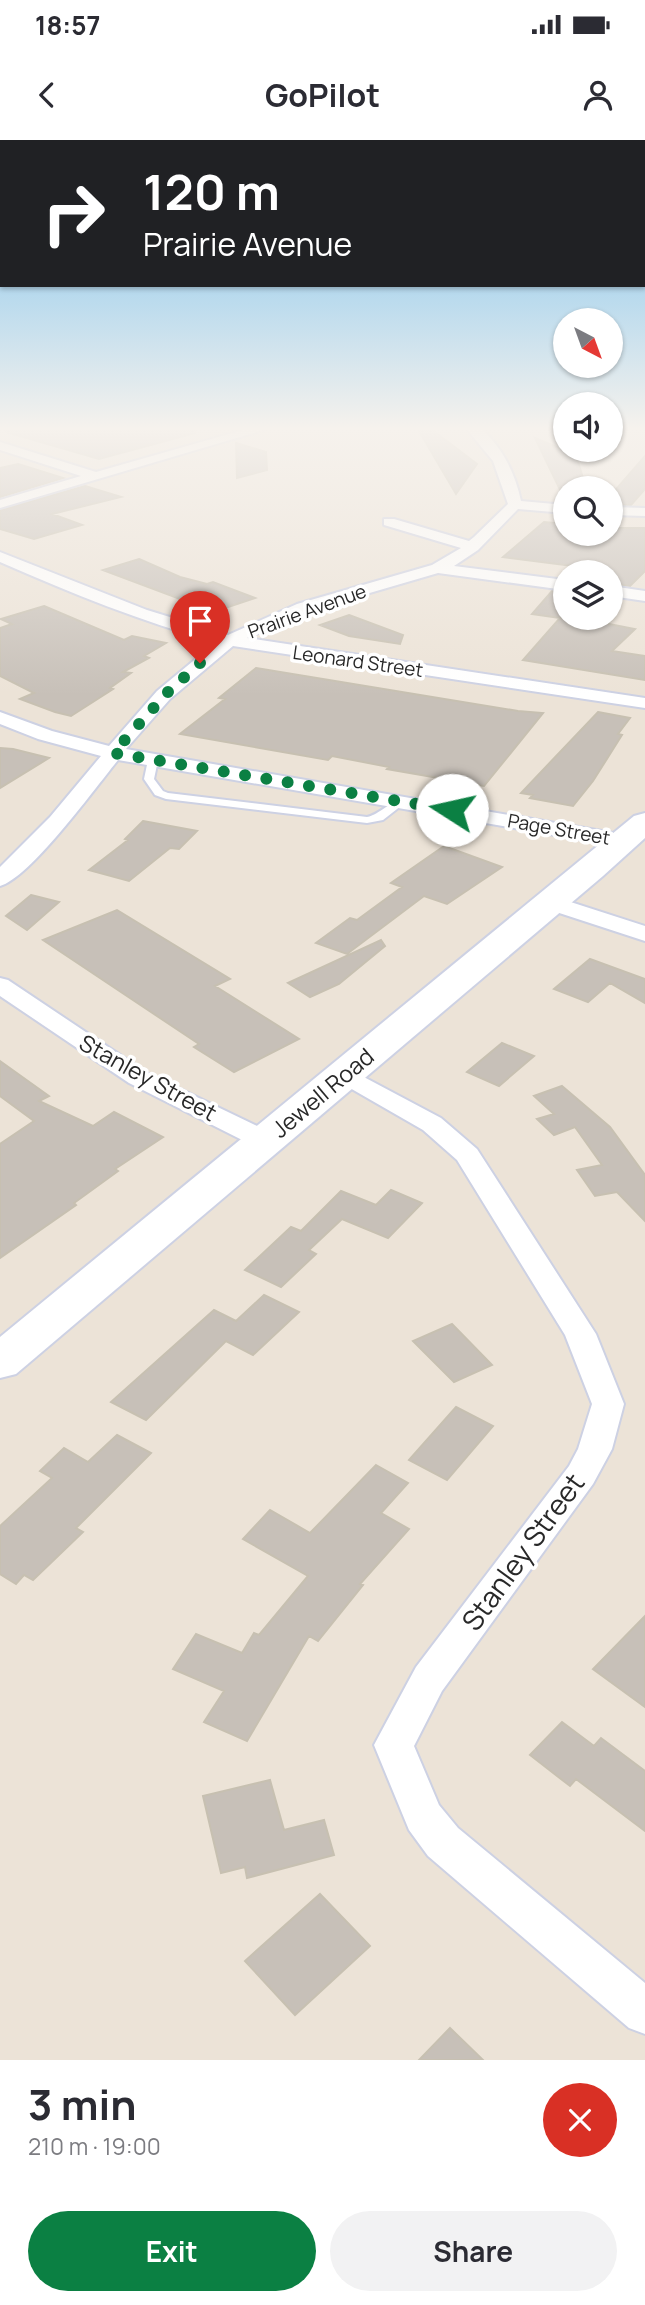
<!DOCTYPE html>
<html lang="en">
<head>
<meta charset="utf-8">
<style>
	:root { --surface:#fff; --page:#f2f2f3; --text:#2b2b33; --muted:#7c7c81; --accent:#0b8043 }
	body { margin:0; font-family:Manrope,sans-serif; background:var(--page); color:var(--text); height:100vh; display:flex; flex-direction:column; font-size:26px; white-space:nowrap }
	* { box-sizing:border-box; margin:0 }
	p { font-size:23px; color:var(--muted) }
	.icon { flex:none; width:38px; height:38px; fill:none; stroke:currentColor; stroke-width:2; stroke-linecap:round; stroke-linejoin:round }
	.map { position:relative; height:1920px; overflow:hidden }
	.panel { display:flex; flex-direction:column; background:var(--surface); flex:1 }
	.panel>* { flex:none }
	.hud { position:absolute; left:0px; top:0px; width:646px; height:147px; box-shadow:0 2px 5px #0004; background:#202124; color:#fff; overflow:hidden }
	.needle { width:46px; rotate:139deg }
	.fabs { position:absolute; left:553px; top:168px; display:grid; gap:14px }
	.fabs a { display:grid; place-items:center; width:70px; height:70px; border-radius:50%; background:var(--surface); box-shadow:0 2px 5px #0004; font-size:35px }
	.pin { position:absolute; display:grid; place-items:center; width:60px; height:60px; color:#fff; margin:-72px -30px; border-radius:50% 50% 50% 0; rotate:-45deg; box-shadow:0 0 7px #0007 }
	.pin .icon { rotate:45deg }
	.me { position:absolute; width:77px; margin:-38px; rotate:280deg; stroke-linejoin:round; filter:drop-shadow(0 0 5px #0008) }
	.turn { display:flex; align-items:center; gap:24px; height:147px; padding:0 28px; font-size:32px }
	.turn .icon { width:91px; height:91px; stroke-width:2.5 }
	.turn b { display:block; font-size:49px; line-height:60px }
	.round { display:grid; place-items:center; flex:none; width:74px; height:74px; border-radius:37px; background:var(--page) }
	.summary { display:flex; align-items:center; justify-content:space-between; height:119px; padding:0 28px }
	h1 { font-size:42px; font-weight:700; line-height:52px }
	.action { display:flex; gap:14px; margin-top:auto; padding:14px 28px }
	.action a { flex:1; height:80px; border-radius:42px; background:var(--accent); color:#fff; font-size:28px; font-weight:700; line-height:80px; text-align:center }
	.action a+a { background:var(--page); color:var(--text) }
	.status { display:flex; justify-content:space-between; align-items:center; height:49px; padding:0 35px; background:var(--surface); direction:ltr }
	.status svg { height:19px; fill:currentColor }
	header { display:flex; justify-content:space-between; align-items:center; height:91px; padding:0 28px; background:var(--surface); font-size:32px; font-weight:700 }
	.map>svg:first-child { display:block }
</style>
</head>
<body>
<div class="status"><b>18:57</b><svg viewBox="0 0 49 12"><path d="M0 12V9h3v3zM5 12V6h3v6zM10 12V3h3v9zM15 12V0h3v12zM26 1h20v11H26zM47 4h2v5h-2z"/></svg></div>
<header><svg class="icon" aria-label="back" viewBox="0 0 24 24"><path d="M15 5l-7 7 7 7"/></svg>GoPilot<svg class="icon" aria-label="person" viewBox="0 0 24 24"><circle cx="12" cy="8" r="4"/><path d="M4 21q1-7 8-7t8 7"/></svg></header>
<div class="map">
<svg width="645" height="1920" viewBox="0 0 645 1920">
	<rect width="100%" height="100%" fill="#ece3d7"/>
	<!-- building -->
	<path fill="#c7c0b8" stroke="#c7c0b1" stroke-width="2" d="M7,286H194L195,293L99,319L6,292Z
		M416,286H427L477,324L456,354Z
		M535,298L576,315L586,348H565V360Z
		M236,303L266,312L267,330L237,338Z
		M645,316V349L631,365H611V355Z
		M18,324L63,338L0,357V328Z
		M85,346L121,357L52,374L82,385L34,399L0,389V370Z
		M611,378H620L612,388H645V431L630,446L611,444V432H591L570,429L573,426L503,417L544,382L565,384V394H611Z
		M139,419L180,437L207,444L213,442L255,458L222,469L220,474L103,430Z
		M552,451L565,452V478H608L604,483L635,489L612,511L645,516V540L523,520L560,478L532,474Z
		M44,466L124,500L132,496L166,503L144,516L149,518L123,532L131,533L110,548L113,549L71,576L55,572L20,559L34,553L0,536V488L12,484L1,479Z
		M349,475L403,495L400,504L349,496L320,485Z
		M256,528L518,571L543,573L484,646L387,629L389,627L332,616L328,620L180,594L225,559L219,558Z
		M598,572L630,578L618,594L622,595L593,641L573,666L530,658L533,655L521,653Z
		M0,608L13,609L49,618L0,648Z
		M143,681L197,691L179,709L170,708L129,741L89,730L128,700L125,699Z
		M444,706L502,727L447,764L424,756L347,814L316,803L350,778L357,780L402,747L391,743Z
		M31,755L59,762L27,790L6,776Z
		M117,770L230,839L215,846L299,899L234,932L194,907L199,904L43,800Z
		M381,800L385,806L339,844L310,857L288,843Z
		M590,819L645,839V863L610,843L588,862L554,849Z
		M502,903L534,916L499,946L467,932Z
		M0,921L49,956L39,961L93,986L114,972L163,997L115,1029L118,1031L74,1063L76,1065L0,1118V1004L34,981L0,956Z
		M562,946L610,987L645,1035V1081L617,1052L595,1056L577,1030L602,1025L575,987L554,995L537,979L554,974L534,956Z
		M391,1050L422,1063L388,1098L342,1079L309,1110L316,1114L281,1147L245,1130L291,1087L301,1091L341,1051L376,1065Z
		M264,1155L299,1172L253,1215L226,1201L146,1280L111,1262L214,1170L236,1181Z
		M452,1184L492,1225L454,1242L413,1201Z
		M456,1267L493,1286L447,1340L409,1320Z
		M117,1295L151,1313L76,1388L83,1392L33,1440L24,1435L16,1444L0,1434V1386L52,1338L40,1331L64,1308L88,1322Z
		M376,1325L408,1343L381,1373L409,1389L360,1444L363,1445L318,1501L309,1496L247,1601L204,1582L224,1551L173,1529L196,1494L242,1513L254,1493L259,1495L308,1436L243,1399L270,1370L310,1393Z
		M645,1476V1567L593,1529Z
		M562,1582L594,1606L601,1598L645,1631V1691L576,1639L570,1646L530,1615Z
		M270,1640L284,1690L324,1680L334,1715L247,1738L245,1727L221,1733L203,1656Z
		M320,1754L370,1806L295,1875L245,1821Z
		M450,1888L483,1920H419Z"/>
	<g fill="none" stroke-linecap="round" stroke-linejoin="round">
		<defs>
			<path id="lane" d="M153,617L158,620L154,639L163,651L168,653L367,677C381,674 391,659 405,660L406,662L383,680L367,683L166,659L155,655L144,639L148,620Z"/>
			<path id="street" d="M257,286H277L0,368V360L81,336L0,310V302L96,332Z
				M464,286H478C501,305 515,332 521,361L565,365V373L518,369L478,410L454,426L565,440V450L438,433L308,471L247,498L645,558V568L233,506L170,559L126,609L625,695L635,701L632,705L625,707L118,620C96,647 30,738 0,746V727L50,677L101,616L38,599L0,584V572L52,591L109,606L157,551L216,502C142,482 71,453 0,422V412L147,470L228,495L297,464L432,425L461,408L384,385V379H394L469,401L474,397L508,364L493,321Z
				M611,367L645,368V376L611,375Z
				M611,446L645,451V461L611,456Z
				M552,756L645,786V801L544,768L541,763L544,758Z
				M0,838L8,840L147,933L276,995L280,1001L276,1007H256L129,943L0,856Z
				M345,927L441,978L477,1009L596,1194L624,1264L612,1309L593,1344L442,1551L414,1606L439,1665L458,1688L645,1843V1894L629,1888L428,1716L409,1690L374,1605L416,1527L569,1326L578,1309L592,1264L565,1195L457,1020L423,990L336,940L332,935L336,930Z"/>
			<path id="secondary" d="M645,673V698L603,736L16,1234L0,1238V1197L634,676Z"/>
		</defs>
		<!-- lane casing -->
		<use href="#lane" stroke="#cdd1e3" stroke-width="4"/>
		<!-- street casing -->
		<use href="#street" stroke="#cdd1e3" stroke-width="4"/>
		<!-- secondary casing -->
		<use href="#secondary" stroke="#cdd1e3" stroke-width="4"/>
		<!-- lane -->
		<use href="#lane" fill="#fff" fill-rule="evenodd"/>
		<!-- street -->
		<use href="#street" fill="#fff" fill-rule="evenodd"/>
		<!-- secondary -->
		<use href="#secondary" fill="#fff" fill-rule="evenodd"/>
	</g>
	<!-- sky -->
	<linearGradient id="sky" x2="0" y2="1"><stop stop-color="#71beee"/><stop offset="0.52" stop-color="#f6f2ed"/><stop offset="1" stop-color="#f6f2ed" stop-opacity="0"/></linearGradient>
	<rect width="645" height="555" fill="url(#sky)"/>
	<g fill="none" stroke-linecap="round" stroke-linejoin="round">
		<!-- route -->
		<path stroke="#0b8043" stroke-width="12" stroke-dasharray="0 21.6" d="M200,523L168,552L113,613L452,670"/>
	</g>
	<g text-anchor="middle" stroke-width="7" stroke-linejoin="round" paint-order="stroke">
		<!-- far-street labels -->
		<g font-size="19" fill="#282828" stroke="#fff">
			<text transform="translate(307 471) rotate(-20)" y="7">Prairie Avenue</text>
			<text transform="translate(358 521) rotate(8)" y="7">Leonard Street</text>
			<text transform="translate(559 689) rotate(10)" y="7">Page Street</text>
		</g>
		<!-- street labels -->
		<g font-size="23" fill="#282828" stroke="#fff">
			<text transform="translate(148 938) rotate(29)" y="8">Stanley Street</text>
			<text transform="translate(323 953) rotate(-40)" y="8">Jewell Road</text>
		</g>
		<!-- near-street labels -->
		<g font-size="28" fill="#282828" stroke="#fff">
			<text transform="translate(523 1412) rotate(-54)" y="10">Stanley Street</text>
		</g>
	</g>
</svg>
<div class="fabs">
<a><svg class="needle" viewBox="-14 -14 28 28"><path d="M0-13l5 13h-10z" fill="#e53935"/><path d="M0 13l5-13h-10z" fill="#7c7c81"/></svg></a>
<a><svg class="icon" aria-label="sound" viewBox="0 0 24 24"><path d="M4 9h4l5-4v14l-5-4H4zM17 9q2 3 0 6"/></svg></a>
<a><svg class="icon" aria-label="search" viewBox="0 0 24 24"><circle cx="10" cy="10" r="6"/><path d="M15 15l6 6"/></svg></a>
<a><svg class="icon" aria-label="layers" viewBox="0 0 24 24"><path d="M12 4l9 5-9 5-9-5zM3 14l9 5 9-5"/></svg></a>
</div>
<div class="pin" style="left:200px;top:523px;background:#d93025"><svg class="icon" aria-label="arrive" viewBox="0 0 24 24"><path d="M6 21V4h12l-3 4 3 4H6"/></svg></div>
<svg class="me" style="left:452px;top:670px" viewBox="-20 -20 40 40"><circle r="19" fill="#fff"/><path d="M0-13L10 11 0 6-10 11z" fill="#0b8043"/></svg>
<div class="hud">
<div class="turn"><svg class="icon" aria-label="right" viewBox="0 0 24 24"><path d="M7 20v-9h11M14 6l5 5-5 5"/></svg><div><b>120 m</b>Prairie Avenue</div></div>
</div>
</div>
<section class="panel">
<div class="summary"><div><h1>3 min</h1><p>210 m · 19:00</p></div><a class="round" style="background:#d93025;color:#fff"><svg class="icon" aria-label="close" viewBox="0 0 24 24"><path d="M6 6l12 12M18 6L6 18"/></svg></a></div>
<div class="action"><a>Exit</a><a>Share</a></div>
</section>
</body>
</html>
